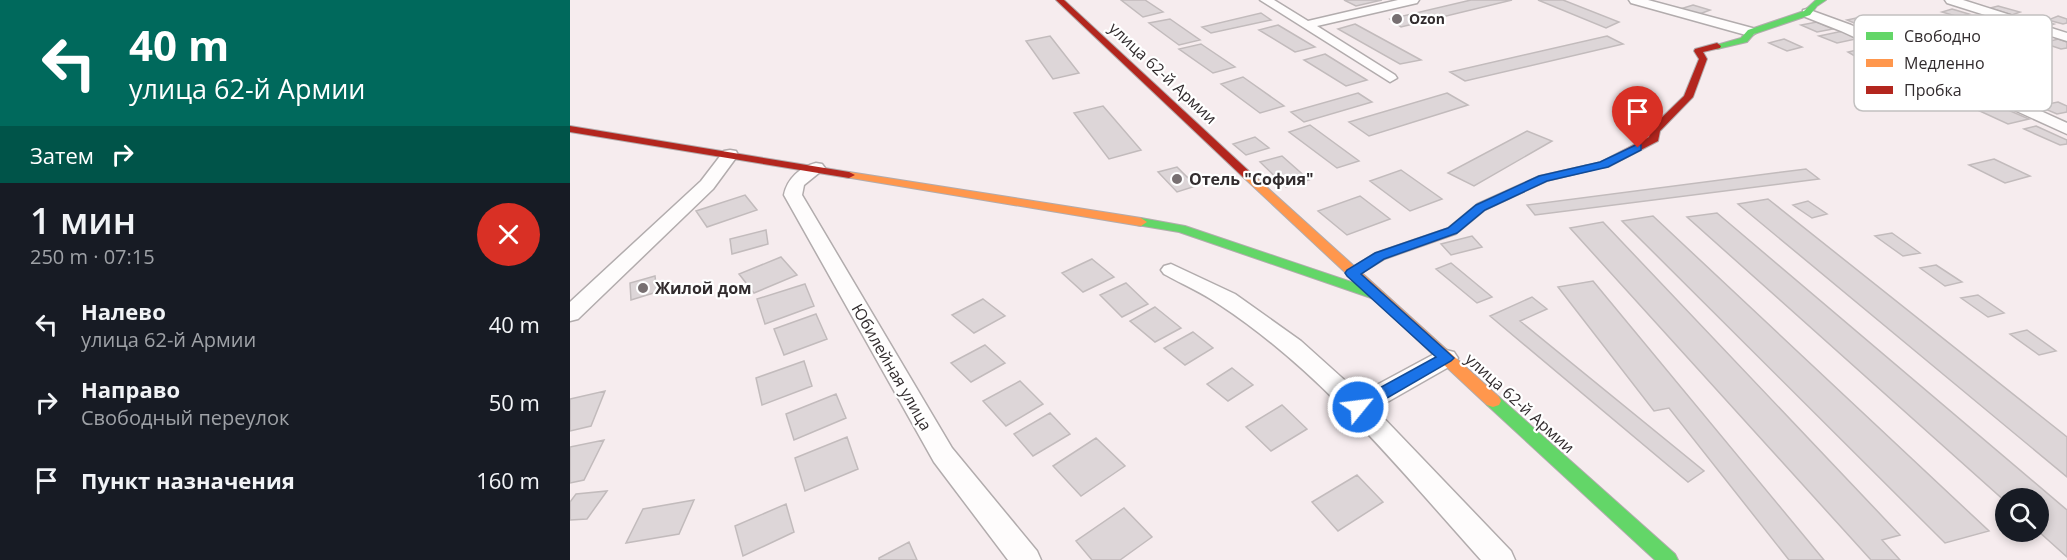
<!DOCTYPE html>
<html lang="ru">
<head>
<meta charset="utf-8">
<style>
	:root { --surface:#171b24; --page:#242831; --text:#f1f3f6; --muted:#9ea1a6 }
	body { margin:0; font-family:"Open Sans",sans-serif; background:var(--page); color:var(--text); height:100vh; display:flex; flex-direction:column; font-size:22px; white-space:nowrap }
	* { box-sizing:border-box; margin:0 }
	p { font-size:20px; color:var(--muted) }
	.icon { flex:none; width:33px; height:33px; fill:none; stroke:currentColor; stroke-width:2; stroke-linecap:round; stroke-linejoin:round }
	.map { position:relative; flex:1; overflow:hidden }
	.sheet { display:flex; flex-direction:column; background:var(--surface); width:570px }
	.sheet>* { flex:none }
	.guide { background:#00695c; color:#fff; overflow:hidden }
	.fabs { position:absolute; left:1425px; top:488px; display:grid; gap:12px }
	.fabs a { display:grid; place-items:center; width:54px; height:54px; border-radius:50%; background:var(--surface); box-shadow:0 3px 9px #0003; font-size:30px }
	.pin { position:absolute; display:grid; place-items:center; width:51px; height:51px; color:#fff; margin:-62px -26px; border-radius:50% 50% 50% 0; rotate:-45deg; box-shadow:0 0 6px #0007 }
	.pin .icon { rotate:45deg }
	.me { position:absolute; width:66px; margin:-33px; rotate:61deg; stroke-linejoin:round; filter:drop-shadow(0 0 4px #0008) }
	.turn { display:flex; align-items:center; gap:21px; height:126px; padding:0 30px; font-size:27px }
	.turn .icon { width:78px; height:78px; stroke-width:2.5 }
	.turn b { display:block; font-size:42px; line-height:51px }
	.then { display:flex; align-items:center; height:57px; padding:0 30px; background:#0003; gap:12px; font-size:22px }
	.round { display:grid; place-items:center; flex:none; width:63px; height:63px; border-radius:32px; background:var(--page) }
	.overview { display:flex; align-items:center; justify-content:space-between; height:102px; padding:0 30px }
	h1 { font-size:36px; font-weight:600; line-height:45px }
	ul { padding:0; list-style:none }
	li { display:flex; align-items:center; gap:18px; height:78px; padding:0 30px }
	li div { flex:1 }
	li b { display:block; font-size:22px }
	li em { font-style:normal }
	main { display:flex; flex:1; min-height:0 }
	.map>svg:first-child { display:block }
</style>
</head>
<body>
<main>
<section class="sheet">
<div class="guide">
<div class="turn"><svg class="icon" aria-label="left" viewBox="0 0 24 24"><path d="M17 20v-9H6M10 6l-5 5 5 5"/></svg><div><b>40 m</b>улица 62-й Армии</div></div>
<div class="then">Затем<svg class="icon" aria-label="right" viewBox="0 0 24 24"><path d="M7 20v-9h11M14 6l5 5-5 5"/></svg></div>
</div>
<div class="overview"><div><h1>1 мин</h1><p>250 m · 07:15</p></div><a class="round" style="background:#d93025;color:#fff"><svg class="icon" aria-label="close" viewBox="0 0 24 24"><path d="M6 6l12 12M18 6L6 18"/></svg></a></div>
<ul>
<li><svg class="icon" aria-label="left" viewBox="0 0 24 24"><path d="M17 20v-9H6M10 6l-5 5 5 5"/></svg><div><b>Налево</b><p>улица 62-й Армии</p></div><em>40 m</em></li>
<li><svg class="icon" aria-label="right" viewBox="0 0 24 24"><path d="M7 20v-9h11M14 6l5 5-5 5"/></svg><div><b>Направо</b><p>Свободный переулок</p></div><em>50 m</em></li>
<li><svg class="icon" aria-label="arrive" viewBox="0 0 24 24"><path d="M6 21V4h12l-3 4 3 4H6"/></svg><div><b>Пункт назначения</b></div><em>160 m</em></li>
</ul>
</section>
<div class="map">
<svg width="1497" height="560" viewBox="0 0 1497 560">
	<rect width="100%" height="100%" fill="#f6ecee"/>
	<!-- building -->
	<path fill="#ddd6d8" stroke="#c2bbbc" stroke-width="1.5" d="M551,0H575L593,12L573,17Z
		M774,0H812L786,6Z
		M901,0H942L831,27L820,19Z
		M968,0H993L1049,22L1036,28Z
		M1123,5L1140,10L1127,15L1110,9Z
		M1428,6L1450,12L1442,15L1420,8Z
		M1382,9L1399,14L1389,17L1372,12Z
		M691,13L701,20L641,33L632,27Z
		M1488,16L1497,19V23L1493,24L1478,20Z
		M1291,17L1316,26L1301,30L1277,20Z
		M1463,18L1484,24L1475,27L1455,21Z
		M600,19L630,40L609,45L579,23Z
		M1247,22L1263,29L1247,32L1231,25Z
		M785,24L851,60L830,64L768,29Z
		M708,25L745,47L725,52L689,30Z
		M1273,31L1286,39L1267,43L1249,36Z
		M480,36L509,73L483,79L456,41Z
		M1037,36L1053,44L895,81L880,72Z
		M1214,39L1232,47L1217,51L1199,43Z
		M1488,39L1497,42V48L1491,49L1473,43Z
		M631,44L665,67L643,73L609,49Z
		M1300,47L1313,52L1288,58L1278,52Z
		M755,54L797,80L776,86L734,60Z
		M673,77L714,106L690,113L651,84Z
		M788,93L802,102L734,122L721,112Z
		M877,93L898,105L799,136L779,122Z
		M1488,102L1497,106V112L1487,114L1468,106Z
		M1422,103L1459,119L1438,124L1401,107Z
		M533,106L571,150L539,159L504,113Z
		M740,125L789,161L767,168L719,132Z
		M1466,126L1497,140V144L1490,145L1454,129Z
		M957,131L982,141L904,186L878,173Z
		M685,137L699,148L676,155L663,144Z
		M712,156L739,180L716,187L690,162Z
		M1424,159L1460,176L1435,183L1399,165Z
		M607,167L626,186L607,192L588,172Z
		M1236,169L1249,179L965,215L957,205Z
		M831,170L872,199L840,211L800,181Z
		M175,195L187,210L137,227L126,211Z
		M790,196L820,219L777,235L748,211Z
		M1198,199L1497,437V477L1168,204Z
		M1238,201L1257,214L1242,218L1223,205Z
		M1147,213L1497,510V557L1468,531V498H1436V502L1117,217Z
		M1083,216L1419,531L1375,543L1052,221Z
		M1033,222L1330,535L1312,540L1330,560H1301L1000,228Z
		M196,230L198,244L162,254L160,239Z
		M1322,233L1350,253L1333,256L1305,236Z
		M902,236L912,247L881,255L871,244Z
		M211,257L227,275L184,293L169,274Z
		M522,259L544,277L513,292L492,273Z
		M881,263L922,297L907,303L866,269Z
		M1366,265L1392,282L1375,286L1350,268Z
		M85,276L87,292L61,300L60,283Z
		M1023,281L1254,560H1219L1099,408L1084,411L988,287Z
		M556,283L578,304L552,317L530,295Z
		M235,284L244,306L195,324L187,299Z
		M1408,295L1434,313L1418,317L1391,298Z
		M962,297L977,309L950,321L1134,471L1118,482L920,316Z
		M413,299L435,316L404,333L382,315Z
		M585,307L611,328L585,342L560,321Z
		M246,314L257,339L214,355L204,329Z
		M1457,330L1486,351L1469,355L1440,334Z
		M623,332L643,348L615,365L594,348Z
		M415,345L435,363L401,382L381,363Z
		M234,361L242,386L192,405L186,378Z
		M662,368L683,385L658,401L637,384Z
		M450,381L473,404L436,426L413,401Z
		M35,391L21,426L0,431V399Z
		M266,394L276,418L224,440L216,414Z
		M712,405L737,429L701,451L676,427Z
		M480,413L500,434L463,456L444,434Z
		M277,437L288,469L235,491L225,458Z
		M526,438L555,466L511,496L483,466Z
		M34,440L14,480L0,483V447Z
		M787,475L813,502L768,531L742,502Z
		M37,491L17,519L0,520V502L6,494Z
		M124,500L109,534L56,543L73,509Z
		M216,504L224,532L173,556L165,526Z
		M554,508L582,537L550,560H522L506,541Z
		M339,542L347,560H309V558Z"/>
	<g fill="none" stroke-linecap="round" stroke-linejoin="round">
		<defs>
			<path id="street" d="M690,0H704L738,21L828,0H849L847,3L747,26L825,75L827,78L820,82Z
				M1059,0H1078L1186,29L1187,32L1181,36L1176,35L1061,3Z
				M1375,0H1393L1497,33V41L1377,3Z
				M1237,9L1281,25L1497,123V134L1271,31L1233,16V10Z
				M160,150L166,151L168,155L143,189L8,319L0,321V302L131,181L154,151Z
				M246,163L252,164L255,168L234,185L232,195L382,448L467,551L471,560H438L364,462L214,195C217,179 230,167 246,163Z
				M601,264L665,294L731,341L790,394L868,352L876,350L884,352L888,358L884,364L805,409L941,551L945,560H911C830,470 752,372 650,305C633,293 612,284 594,274L591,270L594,266Z"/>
			<path id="fast" d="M1246,0H1256L1247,6L1240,15L1184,34L1177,42L1147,49L1143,46L1171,38L1178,30L1234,11Z
				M571,218L615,226L814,293L816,296L809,300L804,299L609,232L567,225L565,222L567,219Z
				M923,395L929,397L1105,554L1108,560H1085L917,405L915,401L917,397Z"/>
			<path id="slow" d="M1018,165L1022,166V170L977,181L915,210L886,234L815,259L792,273L929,397L931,401L929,405L923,407L917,405L671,175L677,172L681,173L784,266L805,253L878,228L907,204L969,176Z
				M279,172L571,218L577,222L571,226L275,177L273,175Z"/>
			<path id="jam" d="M486,0H494L681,173V177H673Z
				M1147,43L1151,46L1150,48L1133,52L1137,59L1123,97L1090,131L1088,141L1038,167L1014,170V166L1031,162L1079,137L1081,128L1114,96L1129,59L1124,51L1125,49Z
				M0,126L279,172L285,175L279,178L0,132Z"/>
		</defs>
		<!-- street casing -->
		<use href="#street" stroke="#b2acad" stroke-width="3"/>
		<!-- fast casing -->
		<use href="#fast" stroke="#b2acad" stroke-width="2"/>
		<!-- slow casing -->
		<use href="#slow" stroke="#b2acad" stroke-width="2"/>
		<!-- jam casing -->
		<use href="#jam" stroke="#b2acad" stroke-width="2"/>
		<!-- street -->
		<use href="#street" fill="#fefcfc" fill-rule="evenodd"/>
		<!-- fast -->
		<use href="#fast" fill="#63d668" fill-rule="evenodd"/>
		<!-- slow -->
		<use href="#slow" fill="#ff974d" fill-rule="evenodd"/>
		<!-- jam -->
		<use href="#jam" fill="#b3261e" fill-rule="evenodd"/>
	</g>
	<!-- route -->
	<path fill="#1a73e8" stroke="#114b97" stroke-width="1.5" d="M1068,144L1071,145V150L1038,167L977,181L915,210L887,233L814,259L791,274L884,358L881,361L793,412H782L779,407L782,403L866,357L777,276L775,273L777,270L805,253L878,228L906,205L969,176L1030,162Z"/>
	<!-- markers -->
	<g fill="#776f71" stroke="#fff" stroke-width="2">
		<circle cx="827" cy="19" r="6"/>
		<circle cx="607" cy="179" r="6"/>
		<circle cx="73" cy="288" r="6"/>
	</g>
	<g text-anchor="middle" stroke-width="4.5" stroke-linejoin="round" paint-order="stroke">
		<!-- far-poi labels -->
		<g font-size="14" font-weight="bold" fill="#322c2e" stroke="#fff" text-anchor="start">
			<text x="839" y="24">Ozon</text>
		</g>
		<!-- street labels -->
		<g font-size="16" fill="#322c2e" stroke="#fff">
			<text transform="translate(593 73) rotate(43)" y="6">улица 62-й Армии</text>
			<text transform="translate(322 367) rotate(60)" y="6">Юбилейная улица</text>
			<text transform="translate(950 403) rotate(42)" y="6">улица 62-й Армии</text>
		</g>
		<!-- poi labels -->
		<g font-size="16" font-weight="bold" fill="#322c2e" stroke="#fff" text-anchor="start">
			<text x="619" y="185">Отель "София"</text>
			<text x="85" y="294">Жилой дом</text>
		</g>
	</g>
	<!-- legend -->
	<rect x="1284" y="15" width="198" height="96" rx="9" fill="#fff" stroke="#c2c0c0" stroke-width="1.5"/>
	<rect x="1296" y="32" width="27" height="8" fill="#63d668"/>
	<rect x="1296" y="59" width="27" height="8" fill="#ff974d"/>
	<rect x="1296" y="86" width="27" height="8" fill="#b3261e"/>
	<g font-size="16" fill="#322c2e">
		<text x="1334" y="42">Свободно</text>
		<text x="1334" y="69">Медленно</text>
		<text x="1334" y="96">Пробка</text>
	</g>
</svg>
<div class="fabs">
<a><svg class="icon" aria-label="search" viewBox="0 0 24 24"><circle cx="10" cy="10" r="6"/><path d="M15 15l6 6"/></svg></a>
</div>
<div class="pin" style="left:1068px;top:148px;background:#d93025"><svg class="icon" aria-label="arrive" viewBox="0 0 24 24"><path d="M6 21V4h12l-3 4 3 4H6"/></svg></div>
<svg class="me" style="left:788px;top:407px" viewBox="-20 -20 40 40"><circle r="17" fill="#1a73e8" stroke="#fff" stroke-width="3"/><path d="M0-11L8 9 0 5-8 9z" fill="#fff"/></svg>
</div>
</main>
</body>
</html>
